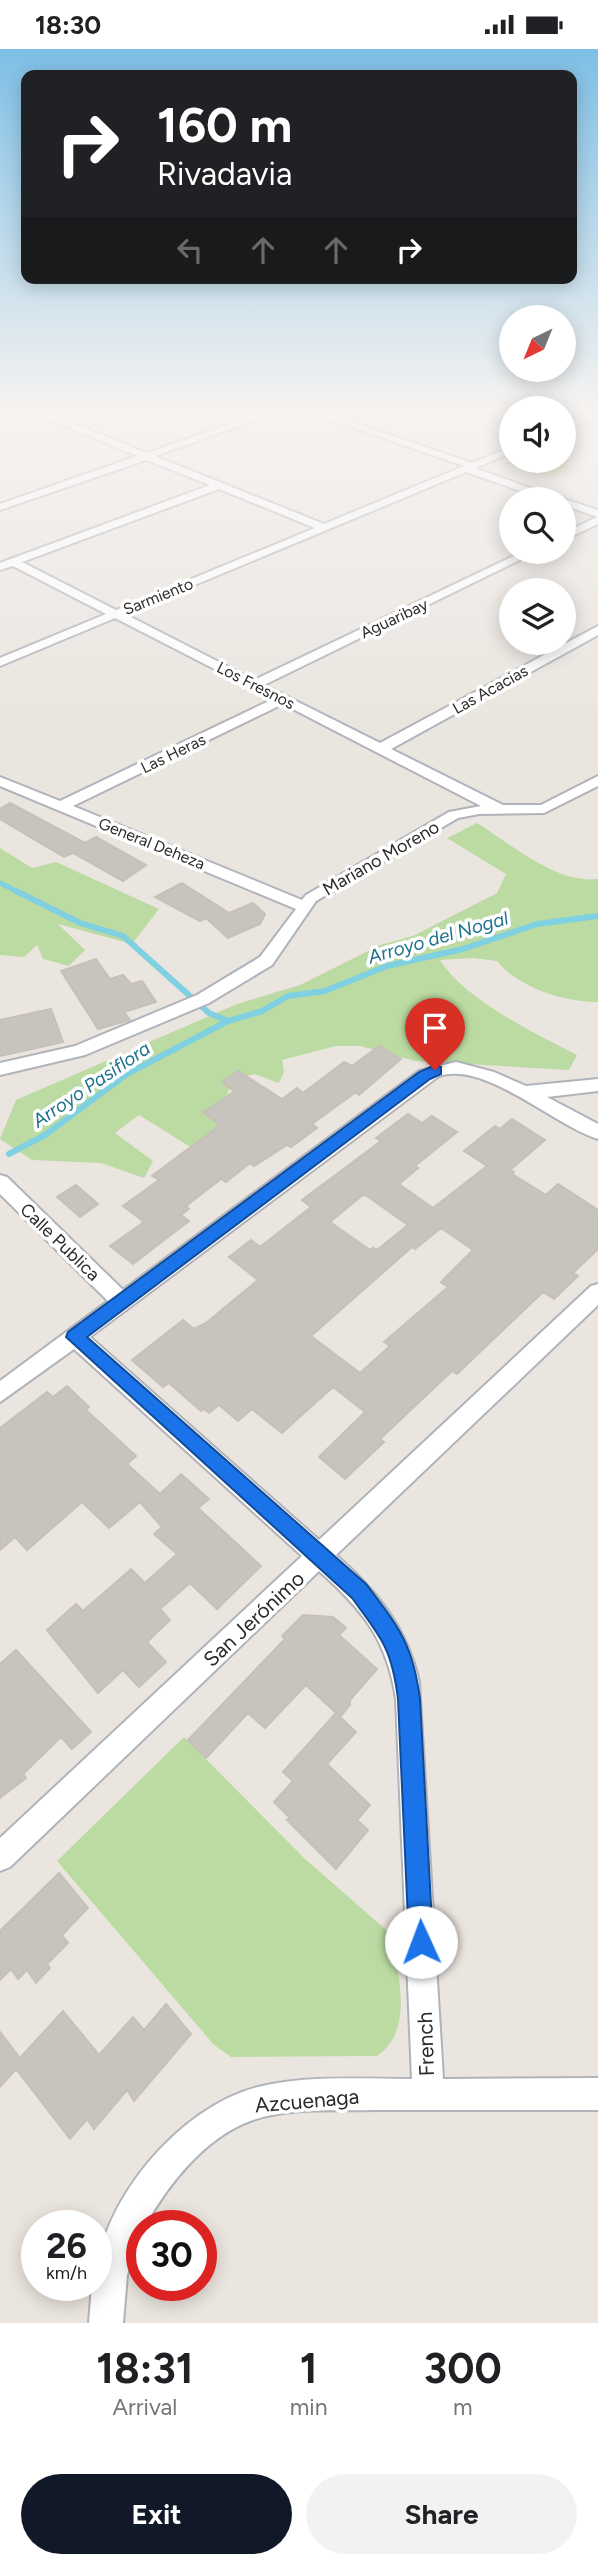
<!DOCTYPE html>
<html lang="en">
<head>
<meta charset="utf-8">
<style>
	:root { --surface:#fff; --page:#f2f2f2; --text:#202124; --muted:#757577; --accent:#111827 }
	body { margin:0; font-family:Figtree,sans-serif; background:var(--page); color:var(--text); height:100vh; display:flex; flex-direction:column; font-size:26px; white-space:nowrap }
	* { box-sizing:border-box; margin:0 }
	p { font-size:23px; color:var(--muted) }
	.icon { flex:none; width:38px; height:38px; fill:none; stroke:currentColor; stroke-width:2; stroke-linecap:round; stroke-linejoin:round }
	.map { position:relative; height:2274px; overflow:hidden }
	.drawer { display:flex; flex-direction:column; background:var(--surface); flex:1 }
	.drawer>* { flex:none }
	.banner { position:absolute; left:21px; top:21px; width:556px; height:214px; border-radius:14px; box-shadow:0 4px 18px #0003; background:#202124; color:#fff; overflow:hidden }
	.needle { width:46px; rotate:223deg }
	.fabs { position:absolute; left:499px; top:256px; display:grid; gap:14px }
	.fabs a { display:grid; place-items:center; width:77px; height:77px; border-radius:50%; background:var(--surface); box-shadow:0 4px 18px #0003; font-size:35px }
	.speed { position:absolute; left:21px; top:2161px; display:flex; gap:14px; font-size:35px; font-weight:700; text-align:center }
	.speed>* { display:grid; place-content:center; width:91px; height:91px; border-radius:50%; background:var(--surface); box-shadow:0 4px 18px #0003; line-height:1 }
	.speed small { font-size:18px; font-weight:400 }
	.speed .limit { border:10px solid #d22; background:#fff; color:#111 }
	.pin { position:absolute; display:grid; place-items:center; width:60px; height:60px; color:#fff; margin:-72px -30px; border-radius:50% 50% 50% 0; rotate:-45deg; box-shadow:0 0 7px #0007 }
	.pin .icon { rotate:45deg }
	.me { position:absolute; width:77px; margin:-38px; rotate:358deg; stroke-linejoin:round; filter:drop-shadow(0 0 5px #0008) }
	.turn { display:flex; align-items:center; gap:24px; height:147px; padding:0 21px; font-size:32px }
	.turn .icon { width:91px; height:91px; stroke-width:2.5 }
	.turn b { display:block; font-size:49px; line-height:60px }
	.lanes { display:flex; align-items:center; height:66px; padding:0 21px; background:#0003; justify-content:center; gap:35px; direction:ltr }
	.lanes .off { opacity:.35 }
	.eta { display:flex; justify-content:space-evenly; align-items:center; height:119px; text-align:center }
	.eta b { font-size:42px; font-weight:700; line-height:49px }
	.action { display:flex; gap:14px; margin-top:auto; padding:14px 21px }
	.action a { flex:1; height:80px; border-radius:42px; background:var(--accent); color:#fff; font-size:28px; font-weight:700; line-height:80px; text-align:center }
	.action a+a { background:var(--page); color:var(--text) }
	.status { display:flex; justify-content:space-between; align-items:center; height:49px; padding:0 35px; background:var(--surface); direction:ltr }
	.status svg { height:19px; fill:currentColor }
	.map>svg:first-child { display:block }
</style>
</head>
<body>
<div class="status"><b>18:30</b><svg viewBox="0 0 49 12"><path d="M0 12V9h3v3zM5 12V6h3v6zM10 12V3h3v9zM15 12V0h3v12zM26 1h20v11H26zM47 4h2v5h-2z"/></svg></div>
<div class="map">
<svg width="598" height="2274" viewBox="0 0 598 2274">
	<rect width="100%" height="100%" fill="#ebe5df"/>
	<!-- green -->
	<path fill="#bbdba2" d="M477,774C511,795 556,835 598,830V953C564,953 519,939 497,912L473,909L440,911C464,950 536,985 577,1006L569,1021L415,1012L360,997H336L282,1011L284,1023L279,1034L254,1025L233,1031L227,1045L249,1035L221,1117L139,1066L115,1084L153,1112L144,1129L101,1114L32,1111L0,1090L16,1051L237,955L300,936L380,896L413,887L497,844L506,825L447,789Z
		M0,799L32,819L56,813L159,860L132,895L58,875L85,901L69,917L43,910L37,896L24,908L0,906Z
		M184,1688L304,1809L393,1887C397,1926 415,1981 377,2007L231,2008L214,1996L57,1812Z"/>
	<!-- pitch -->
	<path fill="#cce1a0" d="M512,411H551L571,418L548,428L505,414Z"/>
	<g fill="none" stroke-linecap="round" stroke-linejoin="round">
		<!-- stream-far1 -->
		<path stroke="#7fd0e1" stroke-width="5" d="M0,834L20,844"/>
		<!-- stream -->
		<path stroke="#7fd0e1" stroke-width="6" d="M16,842L80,874L123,887L209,964L228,972L262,962L288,947L325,942L387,917L463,900L537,875L598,867
			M9,1105L45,1086L127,1025L228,972"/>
	</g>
	<!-- building -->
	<path fill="#c7c3bd" stroke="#c7c0b9" stroke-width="2" fill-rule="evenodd" d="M10,754L85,794L96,788L146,816L123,832L73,804L64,808L0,770V760Z
		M182,834L229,864L253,854L265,865L260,875L228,889L206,869L200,872L155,848Z
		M96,910L110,930L123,926L131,935L142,932L156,953L124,963L130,971L98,980L61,922Z
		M51,960L63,993L0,1007V971Z
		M379,997L401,1010L359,1046L356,1043L312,1075L317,1079L291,1098L287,1096L254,1117L250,1114L226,1133L221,1130L186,1157L189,1160L181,1166L189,1172L133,1215L110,1197L144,1173L123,1157L159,1131L152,1127L220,1076L203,1063L235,1043L222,1033L238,1022L282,1050L297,1039L303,1044L344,1013L352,1017Z
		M408,1065L422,1074L432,1067L457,1083L415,1117L418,1119L399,1135L433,1159L487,1117L464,1102L495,1077L500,1080L512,1070L545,1091L510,1121L514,1123L512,1125L546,1146L558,1135L598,1161V1200L573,1224L578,1227L554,1250L543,1243L457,1325L452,1322L380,1390L384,1393L345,1430L319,1408L365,1363L333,1338L282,1384L252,1360L238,1372L219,1356L209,1364L204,1360L201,1362L169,1334L163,1338L132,1311L183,1271L194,1280L206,1274L258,1231L229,1208L251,1191L260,1198L311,1158L302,1151L381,1092L376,1089ZM364,1145L408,1176L377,1201L373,1199L370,1201L330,1173ZM441,1179L473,1201L441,1233L448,1238L384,1293L390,1297L360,1324L311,1287L412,1198L415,1200Z
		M76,1136L98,1155L80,1168L57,1148Z
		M67,1337L89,1358L86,1361L136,1407L127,1415L160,1445L181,1425L209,1450L198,1459L261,1517L217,1560L190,1534L160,1560L170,1571L147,1593L166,1613L139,1638L123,1621L98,1644L47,1581L76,1555L83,1562L131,1520L145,1534L177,1505L154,1485L162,1478L140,1453L109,1479L82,1453L27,1501L15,1488L0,1501V1379L47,1343L53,1348Z
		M303,1566L333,1568L346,1579L339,1586L377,1620L350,1651V1656L340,1668L356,1683L327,1715L370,1756L357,1771L368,1781L336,1820L287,1771L290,1769L274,1753L293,1732L283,1723L336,1664L306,1636L265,1679L248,1664L206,1709L188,1691L285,1590L282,1587Z
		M16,1601L91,1683L72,1700L61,1688L23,1725L26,1729L0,1749V1615Z
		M59,1824L88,1859L62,1886L68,1894L47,1915L50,1919L36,1934L27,1921L18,1930L11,1920L0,1931V1882Z
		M166,1955L191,1985L134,2052L127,2041L94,2080L87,2070L70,2090L16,2020L0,2038V1983L20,2009L63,1962L99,2006L133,1968L144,1981Z"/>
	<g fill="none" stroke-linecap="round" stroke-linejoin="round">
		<defs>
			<path id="minor" d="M0,359H12L0,365Z
				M22,359H35L147,404L276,359H290L155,407L324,475L464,417L297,359H311L472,414L511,398V404L475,419L560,450H544L466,423L125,565L254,631L524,502H538L264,636L380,694L598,577V586L391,700L503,756H541L598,727V737L544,764L479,765L458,769L316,852L272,916L209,954L85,1006L0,1026V1014L75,997L197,946L260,908L296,860L0,737V728L60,752L273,650L115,569L0,617V609L106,565L13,517L0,521V514L210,436L146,411L0,461V455L137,407ZM219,440L315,479L116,561L22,513ZM283,655L481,757L449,763L306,846L302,851L73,757Z
				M598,361V367L564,382V376Z
				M564,450L598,461V475L564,491V484L597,468L564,456Z
				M456,1013L494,1023L526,1037L598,1030V1042L547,1048L598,1075V1090C553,1076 486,1012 439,1027L90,1288L319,1491L591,1237L598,1235V1256L336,1506C377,1542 407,1579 419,1633L443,2030L598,2029V2061C524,2061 449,2061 375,2061C336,2062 290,2058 253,2071C206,2087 168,2135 145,2177H142L127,2226L123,2274H89L92,2236H96C96,2156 180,2057 258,2038C307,2026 362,2030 412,2030L396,1650C387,1591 363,1561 319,1522L10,1818L0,1822V1789L302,1507L74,1300L0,1353V1332L108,1252L0,1145V1126L7,1128L123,1241L419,1022Z"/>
		</defs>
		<!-- minor casing -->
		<use href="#minor" stroke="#b0b3ba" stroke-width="4"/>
		<!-- minor -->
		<use href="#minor" fill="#fff" fill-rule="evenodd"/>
	</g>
	<!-- sky -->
	<linearGradient id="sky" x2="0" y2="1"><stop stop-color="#7ebfe5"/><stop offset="0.53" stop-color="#f6f3f1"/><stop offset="1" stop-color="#f6f3f1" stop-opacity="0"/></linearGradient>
	<rect width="598" height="678" fill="url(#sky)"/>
	<!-- route -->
	<path fill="#1a73e8" stroke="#114b97" stroke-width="2" d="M435,1016L441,1018V1025L430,1030L87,1288L366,1535C399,1578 413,1596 420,1650L433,1893L430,1901L421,1905L413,1901L409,1893L398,1650C392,1600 381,1588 352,1549L66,1288L68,1283L419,1023Z"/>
	<g text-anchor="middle" stroke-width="7" stroke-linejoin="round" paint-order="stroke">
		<!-- far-street labels -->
		<g font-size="16" fill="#2b2b2b" stroke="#fff">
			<text transform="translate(158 547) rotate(-22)" y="6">Sarmiento</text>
			<text transform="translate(394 569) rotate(-25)" y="6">Aguaribay</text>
			<text transform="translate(256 636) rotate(27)" y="6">Los Fresnos</text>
			<text transform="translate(490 640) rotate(-29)" y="6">Las Acacias</text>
			<text transform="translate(173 704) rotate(-26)" y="6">Las Heras</text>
			<text transform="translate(152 794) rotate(22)" y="6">General Deheza</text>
		</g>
		<!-- street labels -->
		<g font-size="18" fill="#2b2b2b" stroke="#fff">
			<text transform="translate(381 809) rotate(-30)" y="6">Mariano Moreno</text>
			<text transform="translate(60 1193) rotate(44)" y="6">Calle Publica</text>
		</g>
		<!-- water labels -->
		<g font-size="19" font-style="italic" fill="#1e728d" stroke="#fff">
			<text transform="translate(438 888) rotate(-16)" y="7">Arroyo del Nogal</text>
			<text transform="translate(91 1035) rotate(-34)" y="7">Arroyo Pasiflora</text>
		</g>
		<!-- near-street labels -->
		<g font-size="21" fill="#2b2b2b" stroke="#fff">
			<text transform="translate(254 1570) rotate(-43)" y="7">San Jerónimo</text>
			<text transform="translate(426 1995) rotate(-92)" y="7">French</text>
			<text transform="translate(307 2052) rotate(-5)" y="7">Azcuenaga</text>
		</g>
	</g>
</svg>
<div class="fabs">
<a><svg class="needle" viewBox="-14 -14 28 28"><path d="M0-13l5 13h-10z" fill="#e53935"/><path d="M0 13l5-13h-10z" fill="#757577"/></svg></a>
<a><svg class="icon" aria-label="sound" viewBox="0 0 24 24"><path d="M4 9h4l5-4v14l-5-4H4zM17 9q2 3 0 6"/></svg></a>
<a><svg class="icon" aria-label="search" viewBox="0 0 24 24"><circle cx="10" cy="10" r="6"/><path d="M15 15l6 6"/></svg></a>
<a><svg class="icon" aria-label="layers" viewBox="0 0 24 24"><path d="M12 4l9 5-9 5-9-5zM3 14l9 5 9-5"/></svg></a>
</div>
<div class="speed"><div>26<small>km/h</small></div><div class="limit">30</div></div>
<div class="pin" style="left:435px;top:1021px;background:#d93025"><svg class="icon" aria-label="arrive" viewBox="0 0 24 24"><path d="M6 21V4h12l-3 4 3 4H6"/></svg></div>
<svg class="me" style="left:421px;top:1893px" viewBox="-20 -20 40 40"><circle r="19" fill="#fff"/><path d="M0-13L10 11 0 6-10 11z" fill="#1a73e8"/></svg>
<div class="banner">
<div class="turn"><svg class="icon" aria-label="right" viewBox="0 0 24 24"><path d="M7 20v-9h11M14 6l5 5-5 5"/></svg><div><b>160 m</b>Rivadavia</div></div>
<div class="lanes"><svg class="icon off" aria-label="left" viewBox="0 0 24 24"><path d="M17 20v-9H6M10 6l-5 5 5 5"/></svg><svg class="icon off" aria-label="ahead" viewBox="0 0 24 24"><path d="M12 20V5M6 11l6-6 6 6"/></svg><svg class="icon off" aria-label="ahead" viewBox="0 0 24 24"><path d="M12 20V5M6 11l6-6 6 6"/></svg><svg class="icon" aria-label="right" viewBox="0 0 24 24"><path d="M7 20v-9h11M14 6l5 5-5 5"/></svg></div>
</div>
</div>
<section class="drawer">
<div class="eta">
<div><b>18:31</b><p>Arrival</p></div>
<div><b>1</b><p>min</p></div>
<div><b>300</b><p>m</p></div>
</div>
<div class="action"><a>Exit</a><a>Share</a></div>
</section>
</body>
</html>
